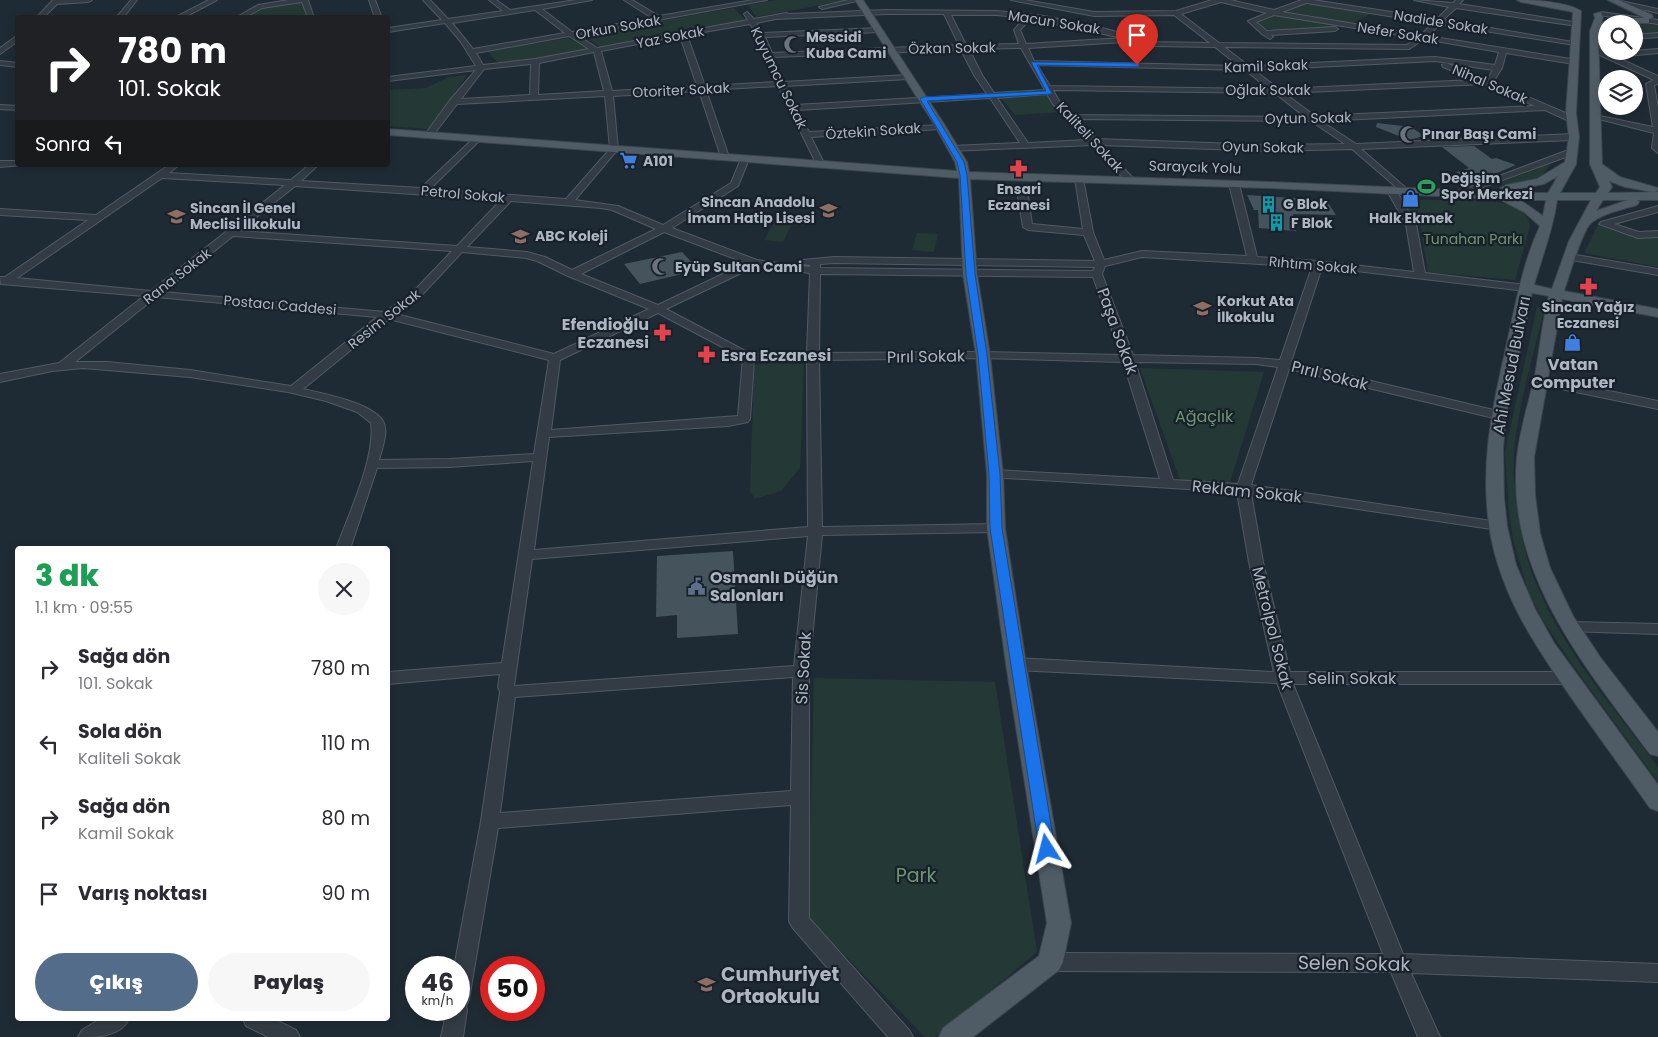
<!DOCTYPE html>
<html lang="tr">
<head>
<meta charset="utf-8">
<style>
	:root { --surface:#fff; --page:#f7f7f7; --text:#2b2b33; --muted:#7c7c81; --accent:#526c89 }
	body { margin:0; font-family:Poppins,sans-serif; background:var(--page); color:var(--text); height:100vh; display:flex; flex-direction:column; font-size:19px; white-space:nowrap }
	* { box-sizing:border-box; margin:0 }
	p { font-size:16px; color:var(--muted) }
	.icon { flex:none; width:28px; height:28px; fill:none; stroke:currentColor; stroke-width:2; stroke-linecap:round; stroke-linejoin:round }
	.map { position:relative; flex:1; overflow:hidden }
	.panel { position:absolute; left:15px; top:546px; width:375px; height:475px; display:flex; flex-direction:column; background:var(--surface); border-radius:5px; box-shadow:0 2px 8px #0003 }
	.panel>* { flex:none }
	.guide { position:absolute; left:15px; top:15px; width:375px; height:152px; border-radius:5px; box-shadow:0 2px 8px #0003; background:#202124; color:#fff; overflow:hidden }
	.controls { position:absolute; left:1598px; top:15px; display:grid; gap:10px }
	.controls a { display:grid; place-items:center; width:45px; height:45px; border-radius:50%; background:var(--surface); box-shadow:0 2px 8px #0003; font-size:25px }
	.speed { position:absolute; left:405px; top:956px; display:flex; gap:10px; font-size:25px; font-weight:700; text-align:center }
	.speed>* { display:grid; place-content:center; width:65px; height:65px; border-radius:50%; background:var(--surface); box-shadow:0 2px 8px #0003; line-height:1 }
	.speed small { font-size:12px; font-weight:400 }
	.speed .limit { border:8px solid #d22; background:#fff; color:#111 }
	.pin { position:absolute; display:grid; place-items:center; width:42px; height:42px; color:#fff; margin:-51px -21px; border-radius:50% 50% 50% 0; rotate:-45deg; box-shadow:0 0 5px #0007 }
	.pin .icon { rotate:45deg }
	.me { position:absolute; width:55px; margin:-28px; rotate:351deg; stroke-linejoin:round; filter:drop-shadow(0 0 4px #0008) }
	.turn { display:flex; align-items:center; gap:18px; height:105px; padding:0 20px; font-size:22px }
	.turn .icon { width:65px; height:65px; stroke-width:2.5 }
	.turn b { display:block; font-size:35px; line-height:42px }
	.then { display:flex; align-items:center; height:48px; padding:0 20px; background:#0003; gap:10px; font-size:19px }
	.round { display:grid; place-items:center; flex:none; width:52px; height:52px; border-radius:26px; background:var(--page) }
	.head { display:flex; align-items:center; justify-content:space-between; height:85px; padding:0 20px }
	h1 { font-size:30px; font-weight:800; line-height:38px; color:#1e9e55 }
	.primary-button { display:flex; gap:10px; margin-top:auto; padding:10px 20px }
	.primary-button a { flex:1; height:58px; border-radius:30px; background:var(--accent); color:#fff; font-size:20px; font-weight:800; line-height:58px; text-align:center }
	.primary-button a+a { background:var(--page); color:var(--text) }
	ul { padding:0; list-style:none }
	li { display:flex; align-items:center; gap:15px; height:75px; padding:0 20px }
	li div { flex:1 }
	li b { display:block; font-size:19px }
	li em { font-style:normal }
	.map>svg:first-child { display:block }
</style>
</head>
<body>
<div class="map">
<svg width="1658" height="1037" viewBox="0 0 1658 1037">
	<rect width="100%" height="100%" fill="#1f2b34"/>
	<!-- green -->
	<path fill="#243936" d="M775,0H847L756,17L748,5Z
		M301,2L306,15L250,17L248,15L265,7Z
		M1310,2L1371,13L1353,24L1284,11Z
		M734,8L745,20L601,47L582,35Z
		M1277,14L1345,26L1269,30L1256,21Z
		M1637,23L1658,25V34L1634,36V24H1626Z
		M568,38L590,50L499,64L487,51Z
		M467,75L428,129L388,126V94L390,90L426,88L449,77Z
		M1045,94L1061,112L1015,115L1000,96Z
		M1551,163L1541,177L1512,184H1497Z
		M1401,199L1498,202C1511,205 1528,210 1530,226L1515,280L1428,272L1421,228Z
		M774,223L792,224L783,242L764,240Z
		M1598,225C1619,233 1636,238 1658,237V267L1584,253Z
		M917,233L938,234L934,252L912,250Z
		M1537,307L1545,308C1533,356 1518,404 1514,453C1512,470 1515,489 1518,506C1521,529 1524,552 1532,573C1559,646 1612,706 1658,767V782L1575,668L1542,619L1528,591L1513,539L1509,514L1505,452Z
		M774,363L804,364L800,468L781,491L755,499L750,491L754,370L755,365Z
		M1140,368L1264,372L1230,482L1180,480Z
		M814,678L995,682L1037,952L935,1037H925L808,918Z"/>
	<!-- building -->
	<path fill="#45535d" d="M1377,123L1411,127L1424,136L1409,140L1376,127Z
		M1474,146L1492,159L1496,158L1516,165L1471,184L1449,175L1469,168L1442,147Z
		M1247,195L1326,200L1336,215L1293,214L1296,231L1259,228L1258,210H1254Z
		M682,252L699,270L640,284L624,264Z
		M733,551L738,634L677,638V615L656,617L657,556Z"/>
	<g fill="none" stroke-linecap="round" stroke-linejoin="round">
		<defs>
			<path id="minor" d="M53,0H92L89,2L57,4L43,18H36Z
				M131,0H137L123,18H116Z
				M209,0H217L183,18H174Z
				M289,0H308L314,18H308L302,2L262,8L244,18H235L258,5Z
				M369,0H375L382,18H375Z
				M423,0H430L448,19L503,11L489,0H496L510,10L576,0H592L542,9L572,32L652,18L624,0H632L659,16L753,0H767L577,35L597,48L748,20L744,14L747,12L754,19L786,13L789,14L886,10L997,11L1044,16L1106,29L1153,42L1210,43L1174,15L1094,16L1011,0H1025L1094,12L1176,11L1212,0H1230L1274,10L1302,0H1313L1437,19L1449,7L1414,0L1453,3L1456,0H1463L1459,4L1579,23V25L1577,26L1456,8L1443,20L1579,43L1575,45L1440,24L1428,36L1577,60V64H1574L1506,53L1502,68L1493,82L1575,117V121H1569L1545,110L1321,121L1356,144L1574,134L1578,137L1574,140L1361,149L1406,188L1408,190L1403,193L1352,149L1267,151L1101,145L1133,178V182H1127L1092,145L949,151L948,149L952,146L1020,143L990,98L798,110L809,132L940,125L944,127L940,129L811,137L824,163L820,166L816,163L778,86L706,90L729,157L725,160L721,157L699,91L613,96L618,149L575,200L618,206L663,225L731,183L741,159L745,156L749,159L738,186L672,228L757,260L810,267V265L803,264V260L834,257L1095,261L1084,235L1028,230L1023,227L1017,190L1022,187L1027,190L1032,224L1083,229L1075,179L1079,176L1083,179L1093,232L1104,260L1142,251L1247,256L1229,184L1234,181L1239,184L1257,257L1318,261L1414,272L1406,224L1386,189L1388,187H1394L1416,224L1425,273L1526,285L1531,288L1526,291L1322,267L1291,362L1498,411L1504,415L1498,419L1289,369L1251,485L1498,522L1503,523L1505,526L1503,529L1498,530L1251,493L1263,562L1290,672H1569L1575,674L1577,678L1575,682L1569,684H1293L1403,954L1658,964V982L1411,973L1440,1037H1418L1391,972L1050,971L1043,968L1040,962L1043,956L1050,953L1383,954L1277,683L1016,670L1010,668L1008,664L1010,660L1016,658L1274,672L1249,562L1237,492L990,477L988,474L995,470L1160,479L1123,362L983,358L819,360L822,527L996,524L1001,525L1003,528L1001,531L996,532L822,535L809,671V918L909,1030L913,1037H888L792,927L789,921L791,805L498,828L469,999L466,1006L467,1010L463,1037H441L447,1010H459V968H454L481,821L500,692L498,687L500,674L388,684V672L502,663L533,461L449,467L377,468L350,549H336C348,516 376,457 371,423L357,412L326,401L288,392L190,377L83,368L52,371L0,382V374L59,363L144,296L1,284L0,277H5L88,220L0,215V209L96,215L169,165H179L169,173L291,180L309,165H318L301,181L421,188L476,136L480,139L479,141L430,189L566,199L610,149L605,96L457,104L431,138H425L424,136L450,100L476,70L388,81V77L476,66L461,42L445,23L388,32V28L442,20ZM1221,2L1267,13L1248,21L1262,34L1270,39L1273,37L1271,35L1335,31L1338,29L1335,27L1267,31L1256,22L1274,15L1417,38L1407,45L1219,43L1181,14ZM1306,3H1307L1433,23L1421,35L1282,12ZM535,10L565,33L473,49L452,23ZM886,14H944L959,45L772,53L765,37L879,32L882,30L879,28L763,33L756,23L776,19ZM951,15H997L1024,18L1014,30L1019,44L966,45ZM1030,19L1123,38L1026,44L1020,30ZM750,24L758,35L776,82L705,86L687,35ZM569,36L589,49L535,59L483,65L476,53ZM680,36L697,86L612,91L601,51ZM1127,39L1153,46L1215,47L1239,66L1034,61L1028,48L1124,42ZM1424,39L1499,52L1495,65L1435,57L1249,66L1224,47L1409,49ZM1021,48L1045,90L994,93L982,75L969,49ZM961,50L974,75L987,94L795,105L785,86L908,79L912,77L908,75L783,82L773,57ZM594,52L604,91L538,95L539,63ZM1435,61L1493,70L1487,80L1446,63L1442,65L1443,67L1475,80L1279,89L1254,70ZM531,64L530,95L461,99L484,69ZM1037,65L1245,70L1269,89L1050,86ZM1485,84L1535,106L1315,116L1284,93ZM1053,90L1275,93L1305,117L1072,115L1059,101ZM1047,94L1053,104L1087,140L1028,143L997,98ZM1077,119L1311,121L1345,144L1267,145L1096,139ZM162,178L285,185L151,291L17,278ZM295,186L501,200L457,246L239,231ZM511,201L601,208L612,210L656,229L572,270L545,257L527,252L467,247ZM664,232L746,263L658,305L581,274ZM233,236L452,251L412,293L385,312L163,292ZM462,252L526,258L537,261L568,276L649,309L554,354L396,314L420,297ZM1142,257L1312,267L1280,360L1256,358L1133,355L1102,274L1105,266ZM834,263L1095,267L1093,271L820,268V264ZM756,266L810,273L807,353L751,354L666,309ZM820,274L1093,277L1121,355L983,352L819,353ZM156,297L377,317L291,386L190,370L107,362H75ZM658,313L743,358L738,416L551,430L560,360ZM389,319L549,360L534,454L449,459L379,460C382,449 389,431 383,421C372,403 322,393 303,389ZM754,360H807L808,527L534,550L549,437L728,426L748,422L750,419ZM1135,362L1256,364L1278,367L1238,484L1173,480ZM808,536L794,666L514,686L532,559ZM793,677L791,791L500,813L515,697Z
				M848,0H861L822,9L819,7Z
				M1621,1L1658,9V13L1619,4V2Z
				M1601,12L1658,20V24L1599,15L1598,14Z
				M1658,33V37L1634,39V35Z
				M18,35V41L0,54V48Z
				M1606,37V41L1594,42L1591,40Z
				M1591,47H1597L1608,53L1658,49V53L1616,57L1658,76V84L1654,85L1658,108V153L1652,148L1654,133L1591,117L1595,115L1653,127L1646,84L1654,80L1591,51Z
				M0,61L18,63V67L0,65Z
				M0,105L18,106V110L0,109Z
				M1571,149L1574,150V154L1470,192L1467,193L1462,190Z
				M0,161H18V165H22L0,167Z
				M1658,206V212L1614,224L1639,232L1658,231V237L1638,238L1599,224L1601,222Z
				M1570,254L1658,269V275L1566,259V255Z
				M1541,377L1658,401V409L1537,384L1535,381Z
				M1572,622L1658,624V634L1567,631L1564,627L1567,623Z
				M100,1019H129C120,1037 97,1037 78,1037L82,1030Z
				M243,1019H274L296,1030L300,1037H268L246,1026Z"/>
			<path id="major" d="M855,0H863L944,124L967,162L969,172L1269,182L1528,193H1548L1558,176L1544,184L1506,191L1500,188L1506,185L1537,179L1565,162L1569,137L1566,113L1573,12L1521,2L1517,0C1533,0 1568,2 1581,11L1576,113L1579,137L1576,164L1560,193H1596L1600,187L1590,164V31L1595,18L1594,14L1601,12L1603,18L1601,23L1615,18H1645L1608,0H1619L1652,15L1653,17L1649,19V23L1606,24V27L1598,31L1602,164L1620,177L1658,188L1657,191L1653,192L1625,187L1609,181L1612,187L1608,193L1658,192V200H1637L1639,202L1637,205C1624,209 1600,214 1590,224C1582,232 1568,279 1564,291L1658,309V317L1562,299L1534,457L1535,495L1540,533L1550,568L1573,616L1600,657L1658,732V756L1650,754C1585,666 1506,574 1517,457C1520,429 1529,402 1535,375C1540,349 1542,322 1549,296L1532,293L1506,415L1503,448L1504,498L1507,526L1516,565L1535,609L1554,643L1658,785V811L1650,808C1627,775 1603,743 1580,710C1540,653 1499,596 1489,525C1481,466 1491,413 1504,357C1514,313 1521,267 1540,226L1524,212L1499,199L1269,188L970,179L977,274L990,355L1003,474L1005,528L1026,664L1071,923L1063,962L1059,970L973,1037H939L943,1028L1039,956L1047,923L1006,664L987,528V474L976,355L963,274L959,178L388,135V129L957,171L955,162L934,124ZM1520,200H1546L1543,216ZM1557,200H1591L1569,241L1552,289L1534,285C1542,257 1553,229 1557,200ZM1603,200H1628L1596,211Z"/>
		</defs>
		<!-- minor casing -->
		<use href="#minor" stroke="#505a63" stroke-width="2"/>
		<!-- major casing -->
		<use href="#major" stroke="#3c454e" stroke-width="2"/>
		<!-- minor -->
		<use href="#minor" fill="#333c44" fill-rule="evenodd"/>
		<!-- major -->
		<use href="#major" fill="#505c65" fill-rule="evenodd"/>
	</g>
	<!-- route -->
	<path fill="#1a73e8" stroke="#114b97" d="M1031,62L1137,63L1140,65L1137,67L1037,65L1052,94L927,101L964,162L967,175L975,274L987,355L1000,474L1002,528L1055,849L1052,853L1047,855L1042,853L1039,849L990,528L989,474L978,355L966,274L960,175L957,162L920,99L923,97L1046,91Z"/>
	<!-- icons -->
	<defs>
		<symbol id="mosque-bare" viewBox="-9 -9 18 18"><path d="M3.5-4.9A6 6 0 1 0 3.5 4.9A5 5 0 1 1 3.5-4.9Z" fill="#6b7280" stroke="#182129" stroke-width="2.5" paint-order="stroke"/></symbol>
		<symbol id="supermarket-bare" viewBox="-9 -9 18 18"><path d="M-6-5.5h2.5l.6 2H6L4.5 2H-2.5L-4.4-4H-6ZM-1.5 3.2a1.3 1.3 0 1 0 .1 0ZM3 3.2a1.3 1.3 0 1 0 .1 0Z" fill="#3f7fe0" stroke="#182129" stroke-width="2.5" paint-order="stroke"/></symbol>
		<symbol id="pharmacy-bare" viewBox="-9 -9 18 18"><path d="M-2-6h4v4h4v4h-4v4h-4v-4h-4v-4h4Z" fill="#e0444e" stroke="#182129" stroke-width="2.5" paint-order="stroke"/></symbol>
		<symbol id="stadium-bare" viewBox="-9 -9 18 18"><path d="M0-5a6.5 5 0 1 0 0 10a6.5 5 0 1 0 0-10ZM-3.5-1.8h7v3.6h-7Z" fill="#2e9e5b" stroke="#182129" stroke-width="2.5" paint-order="stroke"/></symbol>
		<symbol id="shop-bare" viewBox="-9 -9 18 18"><path d="M-5-2.5h2.3a2.7 3.5 0 0 1 5.4 0H5L5.5 6h-11ZM-1.5-2.5h3a1.5 2.3 0 0 0-3 0Z" fill="#3f7fe0" stroke="#182129" stroke-width="2.5" paint-order="stroke"/></symbol>
		<symbol id="building-bare" viewBox="-9 -9 18 18"><path d="M-4-6H4V6H1V3H-1V6H-4ZM-2.5-4.3h1.7v1.8h-1.7ZM.8-4.3h1.7v1.8H.8ZM-2.5-1h1.7V.8h-1.7ZM.8-1h1.7V.8H.8Z" fill="#0f9aa8" stroke="#182129" stroke-width="2.5" paint-order="stroke"/></symbol>
		<symbol id="school-bare" viewBox="-9 -9 18 18"><path d="M0-5L7-2L0 1L-7-2ZM-4 1L0 2.5L4 1V4Q0 6-4 4Z" fill="#8d6e63" stroke="#182129" stroke-width="2.5" paint-order="stroke"/></symbol>
		<symbol id="civic-bare" viewBox="-9 -9 18 18"><path d="M-.6-6.5H3V-4.5H.6V-3L4-1V1h2V6H-6V1h2V-1L-.6-3ZM-1.2 2.5V6h2.4V2.5Z" fill="#5c6f8a" stroke="#182129" stroke-width="2.5" paint-order="stroke"/></symbol>
	</defs>
	<g fill-rule="evenodd">
		<use href="#mosque-bare" x="780" y="32" width="25" height="25"/>
		<use href="#mosque-bare" x="1396" y="122" width="25" height="25"/>
		<use href="#supermarket-bare" x="616" y="148" width="25" height="25"/>
		<use href="#pharmacy-bare" x="1006" y="156" width="25" height="25"/>
		<use href="#stadium-bare" x="1414" y="174" width="25" height="25"/>
		<use href="#shop-bare" x="1398" y="186" width="25" height="25"/>
		<use href="#building-bare" x="1256" y="192" width="25" height="25"/>
		<use href="#school-bare" x="816" y="198" width="25" height="25"/>
		<use href="#school-bare" x="164" y="204" width="25" height="25"/>
		<use href="#building-bare" x="1264" y="210" width="25" height="25"/>
		<use href="#school-bare" x="508" y="224" width="25" height="25"/>
		<use href="#mosque-bare" x="648" y="254" width="25" height="25"/>
		<use href="#pharmacy-bare" x="1576" y="274" width="25" height="25"/>
		<use href="#school-bare" x="1190" y="296" width="25" height="25"/>
		<use href="#pharmacy-bare" x="650" y="320" width="25" height="25"/>
		<use href="#shop-bare" x="1560" y="330" width="25" height="25"/>
		<use href="#pharmacy-bare" x="694" y="342" width="25" height="25"/>
		<use href="#civic-bare" x="684" y="574" width="25" height="25"/>
		<use href="#school-bare" x="694" y="972" width="25" height="25"/>
	</g>
	<g text-anchor="middle" stroke-width="4.5" stroke-linejoin="round" paint-order="stroke">
		<!-- far-street labels -->
		<g font-size="14" fill="#acb7c2" stroke="#182129">
			<text transform="translate(1054 22) rotate(9)" y="5">Macun Sokak</text>
			<text transform="translate(1441 22) rotate(9)" y="5">Nadide Sokak</text>
			<text transform="translate(618 27) rotate(-10)" y="5">Orkun Sokak</text>
			<text transform="translate(1398 33) rotate(9)" y="5">Nefer Sokak</text>
			<text transform="translate(670 37) rotate(-11)" y="5">Yaz Sokak</text>
			<text transform="translate(952 48) rotate(-1)" y="5">Özkan Sokak</text>
			<text transform="translate(1266 66) rotate(-2)" y="5">Kamil Sokak</text>
			<text transform="translate(779 78) rotate(64)" y="5">Kuyumcu Sokak</text>
			<text transform="translate(1490 84) rotate(23)" y="5">Nihal Sokak</text>
			<text transform="translate(681 90) rotate(-3)" y="5">Otoriter Sokak</text>
			<text x="1268" y="95">Oğlak Sokak</text>
			<text transform="translate(1308 118) rotate(-1)" y="5">Oytun Sokak</text>
			<text transform="translate(873 131) rotate(-4)" y="5">Öztekin Sokak</text>
			<text transform="translate(1090 137) rotate(47)" y="5">Kaliteli Sokak</text>
			<text transform="translate(1263 147) rotate(1)" y="5">Oyun Sokak</text>
			<text transform="translate(1195 167) rotate(2)" y="5">Saraycık Yolu</text>
			<text transform="translate(463 194) rotate(5)" y="5">Petrol Sokak</text>
			<text transform="translate(1313 265) rotate(5)" y="5">Rıhtım Sokak</text>
			<text transform="translate(177 276) rotate(-38)" y="5">Rana Sokak</text>
			<text transform="translate(280 305) rotate(5)" y="5">Postacı Caddesi</text>
			<text transform="translate(384 319) rotate(-38)" y="5">Resim Sokak</text>
		</g>
		<!-- far-poi labels -->
		<g font-size="14" font-weight="bold" fill="#acb7c2" stroke="#182129" text-anchor="start">
			<text x="806" y="42">Mescidi<tspan x="806" dy="16">Kuba Cami</tspan></text>
			<text x="1422" y="139">Pınar Başı Cami</text>
			<text x="643" y="166">A101</text>
			<text x="1441" y="183">Değişim<tspan x="1441" dy="16">Spor Merkezi</tspan></text>
			<text x="1019" y="194" text-anchor="middle">Ensari<tspan x="1019" dy="16">Eczanesi</tspan></text>
			<text x="815" y="207" text-anchor="end">Sincan Anadolu<tspan x="815" dy="16">İmam Hatip Lisesi</tspan></text>
			<text x="1283" y="209">G Blok</text>
			<text x="190" y="213">Sincan İl Genel<tspan x="190" dy="16">Meclisi İlkokulu</tspan></text>
			<text x="1411" y="223" text-anchor="middle">Halk Ekmek</text>
			<text x="1291" y="228">F Blok</text>
			<text x="535" y="241">ABC Koleji</text>
			<text x="675" y="272">Eyüp Sultan Cami</text>
			<text x="1217" y="306">Korkut Ata<tspan x="1217" dy="16">İlkokulu</tspan></text>
			<text x="1588" y="312" text-anchor="middle">Sincan Yağız<tspan x="1588" dy="16">Eczanesi</tspan></text>
		</g>
		<!-- far-park labels -->
		<g font-size="14" fill="#6e9671" stroke="#182129">
			<text x="1473" y="244">Tunahan Parkı</text>
		</g>
		<!-- poi labels -->
		<g font-size="16" font-weight="bold" fill="#acb7c2" stroke="#182129" text-anchor="start">
			<text x="649" y="330" text-anchor="end">Efendioğlu<tspan x="649" dy="18">Eczanesi</tspan></text>
			<text x="721" y="361">Esra Eczanesi</text>
			<text x="1573" y="370" text-anchor="middle">Vatan<tspan x="1573" dy="18">Computer</tspan></text>
			<text x="710" y="583">Osmanlı Düğün<tspan x="710" dy="18">Salonları</tspan></text>
		</g>
		<!-- street labels -->
		<g font-size="16" fill="#acb7c2" stroke="#182129">
			<text transform="translate(1118 331) rotate(70)" y="6">Paşa Sokak</text>
			<text transform="translate(926 356) rotate(-1)" y="6">Pırıl Sokak</text>
			<text transform="translate(1511 365) rotate(-79)" y="6">Ahi Mesud Bulvarı</text>
			<text transform="translate(1330 375) rotate(14)" y="6">Pırıl Sokak</text>
			<text transform="translate(1247 491) rotate(6)" y="6">Reklam Sokak</text>
			<text transform="translate(1273 628) rotate(76)" y="6">Metrolpol Sokak</text>
			<text transform="translate(803 668) rotate(-87)" y="6">Sis Sokak</text>
			<text x="1352" y="684">Selin Sokak</text>
		</g>
		<!-- park labels -->
		<g font-size="16" fill="#6e9671" stroke="#182129">
			<text x="1204" y="422">Ağaçlık</text>
		</g>
		<!-- near-park labels -->
		<g font-size="19" fill="#6e9671" stroke="#182129">
			<text x="916" y="882">Park</text>
		</g>
		<!-- near-street labels -->
		<g font-size="19" fill="#acb7c2" stroke="#182129">
			<text transform="translate(1354 963) rotate(1)" y="7">Selen Sokak</text>
		</g>
		<!-- near-poi labels -->
		<g font-size="19" font-weight="bold" fill="#acb7c2" stroke="#182129" text-anchor="start">
			<text x="721" y="981">Cumhuriyet<tspan x="721" dy="22">Ortaokulu</tspan></text>
		</g>
	</g>
</svg>
<div class="controls">
<a><svg class="icon" aria-label="search" viewBox="0 0 24 24"><circle cx="10" cy="10" r="6"/><path d="M15 15l6 6"/></svg></a>
<a><svg class="icon" aria-label="layers" viewBox="0 0 24 24"><path d="M12 4l9 5-9 5-9-5zM3 14l9 5 9-5"/></svg></a>
</div>
<div class="speed"><div>46<small>km/h</small></div><div class="limit">50</div></div>
<div class="pin" style="left:1137px;top:65px;background:#d93025"><svg class="icon" aria-label="arrive" viewBox="0 0 24 24"><path d="M6 21V4h12l-3 4 3 4H6"/></svg></div>
<svg class="me" style="left:1047px;top:849px" viewBox="-20 -20 40 40"><path d="M0-17L14 15 0 8-14 15z" fill="#1a73e8" stroke="#fff" stroke-width="4"/></svg>
<div class="guide">
<div class="turn"><svg class="icon" aria-label="right" viewBox="0 0 24 24"><path d="M7 20v-9h11M14 6l5 5-5 5"/></svg><div><b>780 m</b>101. Sokak</div></div>
<div class="then">Sonra<svg class="icon" aria-label="left" viewBox="0 0 24 24"><path d="M17 20v-9H6M10 6l-5 5 5 5"/></svg></div>
</div>
<section class="panel">
<div class="head"><div><h1>3 dk</h1><p>1.1 km · 09:55</p></div><a class="round"><svg class="icon" aria-label="close" viewBox="0 0 24 24"><path d="M6 6l12 12M18 6L6 18"/></svg></a></div>
<ul>
<li><svg class="icon" aria-label="right" viewBox="0 0 24 24"><path d="M7 20v-9h11M14 6l5 5-5 5"/></svg><div><b>Sağa dön</b><p>101. Sokak</p></div><em>780 m</em></li>
<li><svg class="icon" aria-label="left" viewBox="0 0 24 24"><path d="M17 20v-9H6M10 6l-5 5 5 5"/></svg><div><b>Sola dön</b><p>Kaliteli Sokak</p></div><em>110 m</em></li>
<li><svg class="icon" aria-label="right" viewBox="0 0 24 24"><path d="M7 20v-9h11M14 6l5 5-5 5"/></svg><div><b>Sağa dön</b><p>Kamil Sokak</p></div><em>80 m</em></li>
<li><svg class="icon" aria-label="arrive" viewBox="0 0 24 24"><path d="M6 21V4h12l-3 4 3 4H6"/></svg><div><b>Varış noktası</b></div><em>90 m</em></li>
</ul>
<div class="primary-button"><a>Çıkış</a><a>Paylaş</a></div>
</section>
</div>
</body>
</html>
